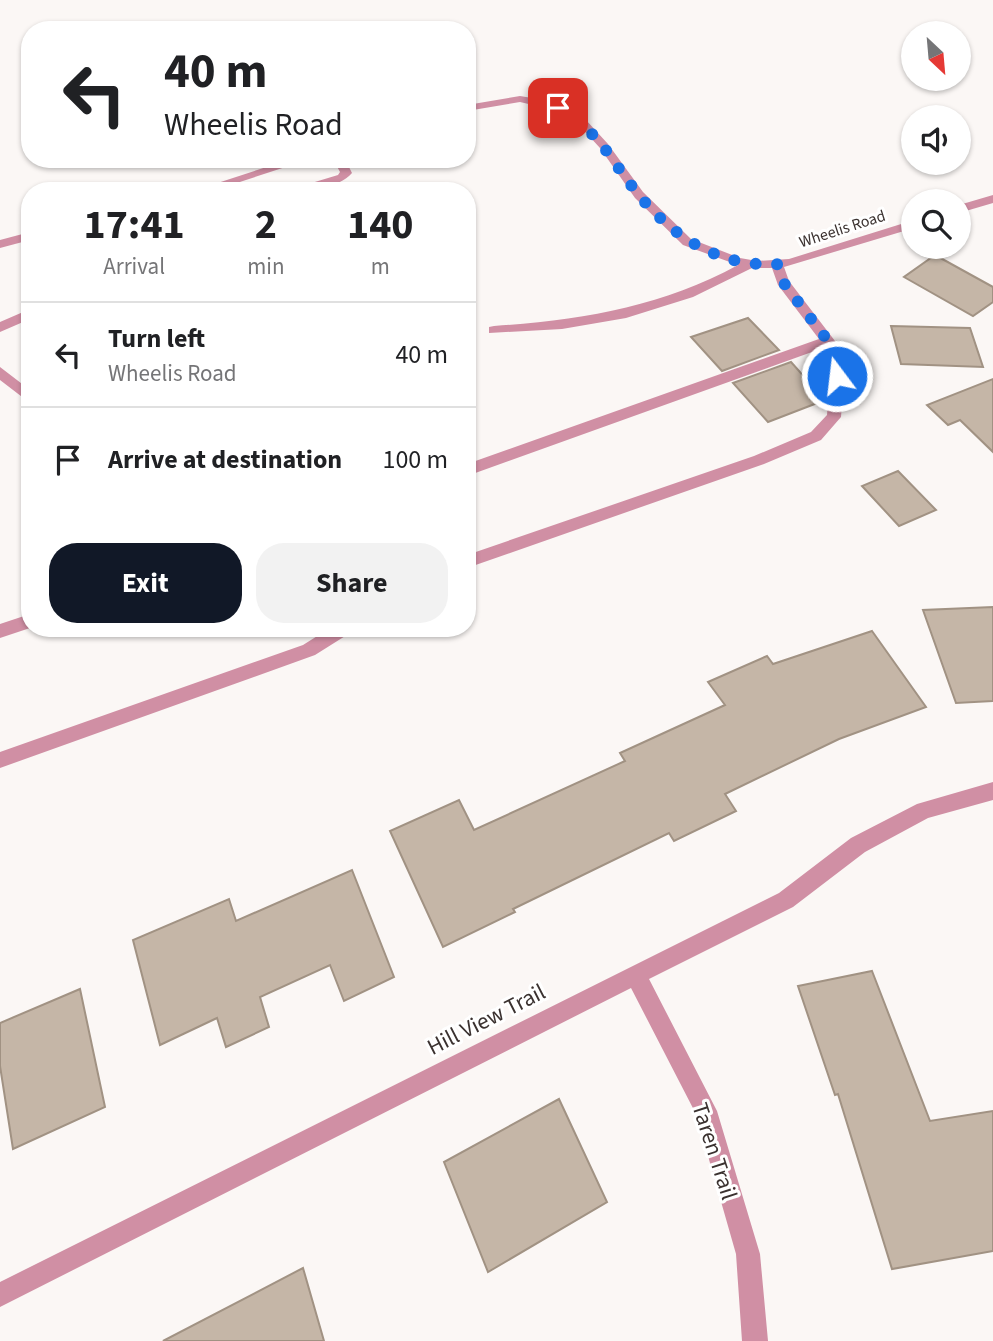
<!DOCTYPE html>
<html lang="en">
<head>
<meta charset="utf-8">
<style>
	:root { --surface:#fff; --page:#f2f2f2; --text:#202124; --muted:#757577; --line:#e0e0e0; --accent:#111827 }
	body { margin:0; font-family:"Source Sans 3",sans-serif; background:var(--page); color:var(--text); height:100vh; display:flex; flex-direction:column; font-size:26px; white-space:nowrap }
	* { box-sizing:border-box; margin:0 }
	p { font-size:23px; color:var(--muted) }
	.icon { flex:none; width:38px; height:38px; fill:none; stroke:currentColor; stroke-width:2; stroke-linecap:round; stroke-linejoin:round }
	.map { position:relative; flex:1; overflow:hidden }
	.drawer { position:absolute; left:21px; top:182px; width:455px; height:455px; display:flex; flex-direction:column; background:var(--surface); border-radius:28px; box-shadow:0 2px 5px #0004 }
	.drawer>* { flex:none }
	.top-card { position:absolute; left:21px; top:21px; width:455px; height:147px; border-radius:28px; box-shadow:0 2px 5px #0004; background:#fff; color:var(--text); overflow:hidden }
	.needle { width:46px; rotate:154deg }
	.fabs { position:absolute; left:901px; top:21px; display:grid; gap:14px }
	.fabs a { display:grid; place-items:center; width:70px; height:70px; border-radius:50%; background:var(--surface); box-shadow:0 2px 5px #0004; font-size:35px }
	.pin { position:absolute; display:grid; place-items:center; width:60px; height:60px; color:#fff; margin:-30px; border-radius:14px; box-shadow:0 4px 10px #0006 }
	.me { position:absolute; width:77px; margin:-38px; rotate:345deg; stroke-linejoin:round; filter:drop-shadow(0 0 5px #0008) }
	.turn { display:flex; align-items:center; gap:24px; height:147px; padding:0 28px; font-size:32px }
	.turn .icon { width:91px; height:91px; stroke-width:2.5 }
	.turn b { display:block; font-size:49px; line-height:60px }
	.eta { display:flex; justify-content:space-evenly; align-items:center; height:119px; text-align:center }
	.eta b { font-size:42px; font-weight:700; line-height:49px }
	.button { display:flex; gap:14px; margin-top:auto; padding:14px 28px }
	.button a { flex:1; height:80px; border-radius:28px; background:var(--accent); color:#fff; font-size:28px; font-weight:700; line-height:80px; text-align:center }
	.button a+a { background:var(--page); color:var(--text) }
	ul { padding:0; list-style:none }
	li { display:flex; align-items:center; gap:21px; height:105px; padding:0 28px; border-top:2px solid var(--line) }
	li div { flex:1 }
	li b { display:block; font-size:26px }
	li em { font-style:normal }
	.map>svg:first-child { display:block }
</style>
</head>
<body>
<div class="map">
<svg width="993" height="1341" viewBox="0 0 993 1341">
	<rect width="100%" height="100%" fill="#fbf7f5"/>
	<!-- building -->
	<path fill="#c5b6a7" stroke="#a19283" stroke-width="2" d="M935,255L993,287V302L973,316L904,277Z
		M748,318L779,350L722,371L691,337Z
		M891,326L970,328L983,367L901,364Z
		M791,362L825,400L768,422L733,383Z
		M993,379V452L960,420L948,425L927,405Z
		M898,471L936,510L899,526L862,486Z
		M993,607V701L956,703L923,610Z
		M872,631L926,707L839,739L725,794L736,811L674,841L669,833L513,909L515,912L443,947L390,831L459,800L474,830L625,761L620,753L725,705L708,682L767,656L773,664Z
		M352,870L394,977L344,1001L330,965L260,997L269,1027L226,1047L217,1018L160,1045L133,940L229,899L236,921Z
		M872,971L930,1121L993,1111V1251L892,1269L838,1094L835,1095L798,986Z
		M80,989L105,1107L13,1149L0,1066V1023Z
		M559,1099L607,1202L488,1272L444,1162Z
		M303,1268L324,1341H163Z"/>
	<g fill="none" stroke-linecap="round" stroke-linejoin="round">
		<!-- minor -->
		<path fill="#d08fa4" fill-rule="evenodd" d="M520,96L550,101L586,120L608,144L643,192L691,239L740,258L757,261L789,259L914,220V228L784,267L789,281L835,341L844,376L841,417L821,440L764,464L467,568V555L754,456L811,432L827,415L830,376L823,348L467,476V464L819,339L778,285L772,268H752L693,297L626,318L562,329L489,333V327L494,326C581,320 661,307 738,265L683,245L635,198L600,148L578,124L554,110L520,102L467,111V105Z
			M291,159H310L212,191H193Z
			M333,159H345L352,173C339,189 305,191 285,191L338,175L340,172Z
			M993,195V203L959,213V205Z
			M30,232V240L0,248V240Z
			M30,309V319L0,332V322Z
			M0,367L30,390V403L0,380Z
			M30,614V628L0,638V624Z
			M330,628H352L350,633L315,655L0,768V752L303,645Z
			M993,782V800L928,818L865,852L793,907L649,979L717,1111L760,1254L768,1341H742L736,1254L696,1114L631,988L0,1307V1282L779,893L851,838L917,804Z"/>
	</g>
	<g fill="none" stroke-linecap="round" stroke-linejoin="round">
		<!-- route -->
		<path stroke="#1a73e8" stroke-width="12" stroke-dasharray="0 21.6" d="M558,108C601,133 609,158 638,194C673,237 720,268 777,264L783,282L828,341L837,376"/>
	</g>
	<g text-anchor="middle" stroke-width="6" stroke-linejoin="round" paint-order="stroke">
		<!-- far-street labels -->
		<g font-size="16" fill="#3b3230" stroke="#fff">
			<text transform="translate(842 228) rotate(-18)" y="6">Wheelis Road</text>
		</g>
		<!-- near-street labels -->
		<g font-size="23" fill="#3b3230" stroke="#fff">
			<text transform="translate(486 1019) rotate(-27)" y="8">Hill View Trail</text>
			<text transform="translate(715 1151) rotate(72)" y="8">Taren Trail</text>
		</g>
	</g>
</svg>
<div class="fabs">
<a><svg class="needle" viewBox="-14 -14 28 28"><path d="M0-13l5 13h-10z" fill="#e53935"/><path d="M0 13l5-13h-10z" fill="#757577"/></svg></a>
<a><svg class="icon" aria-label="sound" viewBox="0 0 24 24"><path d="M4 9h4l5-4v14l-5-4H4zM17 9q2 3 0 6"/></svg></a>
<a><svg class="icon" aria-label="search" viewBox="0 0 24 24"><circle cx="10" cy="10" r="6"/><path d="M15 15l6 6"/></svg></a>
</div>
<div class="pin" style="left:558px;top:108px;background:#d93025"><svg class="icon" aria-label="arrive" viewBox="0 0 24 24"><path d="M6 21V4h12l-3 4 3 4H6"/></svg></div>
<svg class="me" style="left:837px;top:376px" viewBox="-20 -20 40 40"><circle r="17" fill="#1a73e8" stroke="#fff" stroke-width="3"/><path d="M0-11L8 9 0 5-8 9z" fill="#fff"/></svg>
<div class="top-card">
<div class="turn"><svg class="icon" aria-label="left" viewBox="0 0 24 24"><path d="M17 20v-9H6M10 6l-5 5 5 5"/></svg><div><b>40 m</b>Wheelis Road</div></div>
</div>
<section class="drawer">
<div class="eta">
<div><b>17:41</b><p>Arrival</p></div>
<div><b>2</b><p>min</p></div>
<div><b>140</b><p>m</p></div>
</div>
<ul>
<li><svg class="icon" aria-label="left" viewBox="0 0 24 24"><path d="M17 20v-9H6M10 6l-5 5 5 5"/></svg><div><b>Turn left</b><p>Wheelis Road</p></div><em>40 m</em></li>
<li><svg class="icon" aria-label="arrive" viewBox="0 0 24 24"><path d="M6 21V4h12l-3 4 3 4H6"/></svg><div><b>Arrive at destination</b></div><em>100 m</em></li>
</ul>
<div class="button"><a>Exit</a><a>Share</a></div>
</section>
</div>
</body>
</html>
